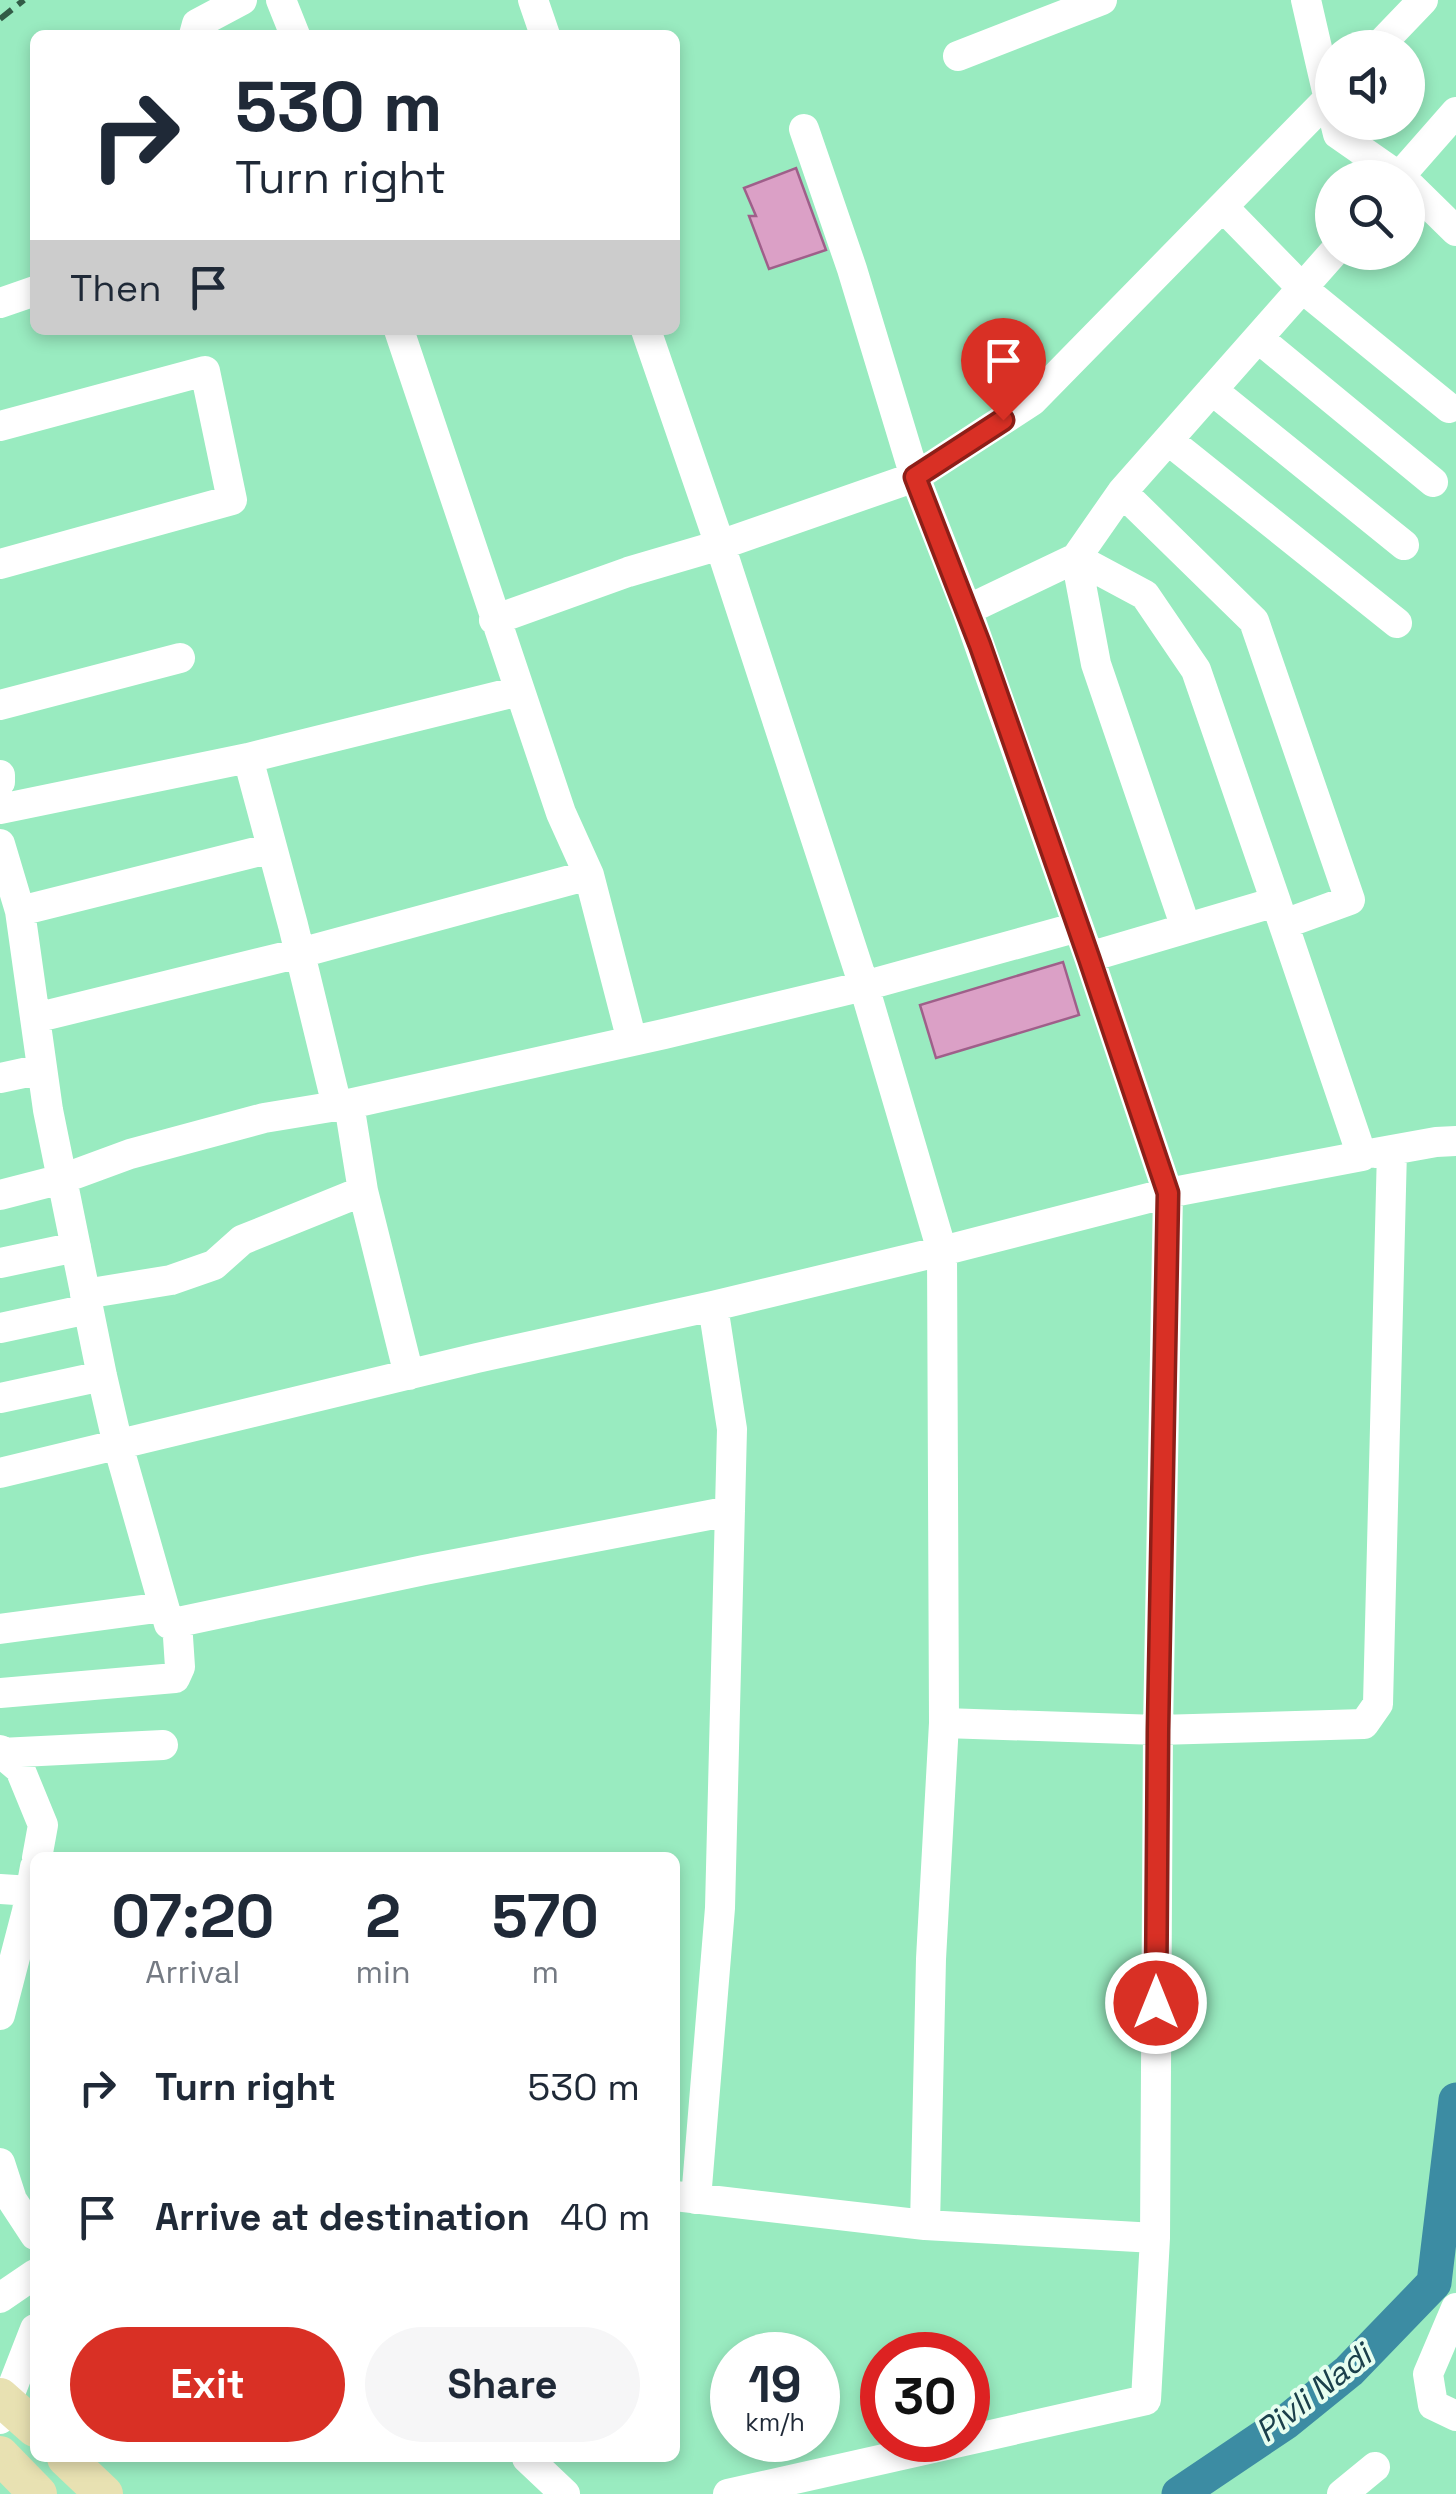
<!DOCTYPE html>
<html lang="en">
<head>
<meta charset="utf-8">
<style>
	:root { --surface:#fff; --page:#f6f6f7; --text:#1f2937; --muted:#747a83; --accent:#d93025 }
	body { margin:0; font-family:"Space Grotesk",sans-serif; background:var(--page); color:var(--text); height:100vh; display:flex; flex-direction:column; font-size:38px; white-space:nowrap }
	* { box-sizing:border-box; margin:0 }
	p { font-size:32px; color:var(--muted) }
	.icon { flex:none; width:55px; height:55px; fill:none; stroke:currentColor; stroke-width:2; stroke-linecap:round; stroke-linejoin:round }
	.map { position:relative; flex:1; overflow:hidden }
	.drawer { position:absolute; left:30px; top:1852px; width:650px; height:610px; display:flex; flex-direction:column; background:var(--surface); border-radius:15px; box-shadow:0 5px 15px #0003 }
	.drawer>* { flex:none }
	.top-card { position:absolute; left:30px; top:30px; width:650px; height:305px; border-radius:15px; box-shadow:0 5px 15px #0003; background:#fff; color:var(--text); overflow:hidden }
	.fabs { position:absolute; left:1315px; top:30px; display:grid; gap:20px }
	.fabs a { display:grid; place-items:center; width:110px; height:110px; border-radius:50%; background:var(--surface); box-shadow:0 5px 15px #0003; font-size:50px }
	.speed { position:absolute; left:710px; top:2332px; display:flex; gap:20px; font-size:50px; font-weight:700; text-align:center }
	.speed>* { display:grid; place-content:center; width:130px; height:130px; border-radius:50%; background:var(--surface); box-shadow:0 5px 15px #0003; line-height:1 }
	.speed small { font-size:25px; font-weight:400 }
	.speed .limit { border:15px solid #d22; background:#fff; color:#111 }
	.pin { position:absolute; display:grid; place-items:center; width:85px; height:85px; color:#fff; margin:-102px -42px; border-radius:50% 50% 50% 0; rotate:-45deg; box-shadow:0 0 10px #0007 }
	.pin .icon { rotate:45deg }
	.me { position:absolute; width:110px; margin:-55px; rotate:0deg; stroke-linejoin:round; filter:drop-shadow(0 0 8px #0008) }
	.turn { display:flex; align-items:center; gap:35px; height:210px; padding:0 40px; font-size:45px }
	.turn .icon { width:130px; height:130px; stroke-width:2.5 }
	.turn b { display:block; font-size:70px; line-height:85px }
	.then { display:flex; align-items:center; height:95px; padding:0 40px; background:#0003; gap:20px; font-size:38px }
	.eta { display:flex; justify-content:space-evenly; align-items:center; height:170px; text-align:center }
	.eta b { font-size:60px; font-weight:700; line-height:70px }
	.action { display:flex; gap:20px; margin-top:auto; padding:20px 40px }
	.action a { flex:1; height:115px; border-radius:60px; background:var(--accent); color:#fff; font-size:40px; font-weight:700; line-height:115px; text-align:center }
	.action a+a { background:var(--page); color:var(--text) }
	ul { padding:0; list-style:none }
	li { display:flex; align-items:center; gap:30px; height:130px; padding:0 40px }
	li div { flex:1 }
	li b { display:block; font-size:38px }
	li em { font-style:normal }
	.map>svg:first-child { display:block }
</style>
</head>
<body>
<div class="map">
<svg width="1456" height="2494" viewBox="0 0 1456 2494">
	<rect width="100%" height="100%" fill="#99ebc0"/>
	<g fill="none" stroke-linecap="round" stroke-linejoin="round">
		<!-- river -->
		<path stroke="#3c8ca3" stroke-width="35" d="M1179,2494L1286,2422L1349,2371L1434,2283L1456,2100"/>
	</g>
	<!-- building -->
	<path fill="#dba0c6" stroke="#9f5f8a" stroke-width="2.5" d="M796,168L826,250L769,269L749,216H756L744,188Z
		M1063,962L1079,1015L936,1058L920,1005Z"/>
	<g fill="none" stroke-linecap="round" stroke-linejoin="round">
		<!-- minor -->
		<path stroke="#fff" stroke-width="30" d="M281,0L295,35
			M533,0L545,35
			M1306,0L1332,113
			M194,35L197,24L242,0
			M1377,48L1423,0
			M958,56L1102,0
			M1335,122L1338,134L1401,178
			M1398,178L1456,112
			M1408,184L1456,231
			M1223,207L1302,288L1449,408
			M0,303L35,291
			M399,330L561,813L589,875L632,1041
			M646,330L720,545L864,986L942,1251L944,1723L931,1959L925,2225L675,2196
			M1258,338L1433,482
			M1212,390L1404,545
			M0,426L205,371L232,500L0,564
			M1168,440L1397,623
			M1076,558L1145,595L1196,670L1276,902
			M1076,558L1096,664L1186,928
			M967,610L1076,558L1122,492
			M494,620L628,572L720,545L915,477L1032,401L1332,95
			M0,705L180,658
			M248,758L519,691
			M0,775V782
			M0,809L248,758L293,925L337,1106
			M0,844L20,911L48,1110L102,1376L118,1445L169,1624L424,1570L730,1511
			M20,911L272,848
			M1284,924L1350,900L1254,621L1122,492L1334,252
			M35,1018L300,953L589,875
			M0,1078L42,1069
			M349,1104L664,1034L864,986L1078,927
			M1375,1153L1436,1142L1456,1141
			M0,1195L62,1179L130,1154L264,1118L349,1104L363,1191
			M0,1263L76,1247
			M85,1294L171,1280L214,1265L242,1240L363,1191L409,1375
			M0,1328L88,1309
			M0,1398L102,1376
			M0,1473L477,1358L713,1306L942,1251L1168,1193L1362,1156L1276,902L1089,957
			M0,1629L164,1607
			M0,1693L175,1678L180,1667L177,1622
			M944,1723L1158,1730L1364,1724L1378,1704L1392,1150
			M0,1750L1,1753L20,1769L43,1825L37,1858
			M0,1753L163,1745
			M0,1889L31,1891
			M0,2015L27,1911L35,1867
			M0,2163L12,2200L35,2235
			M696,2199L720,1908L732,1429L713,1306
			M925,2225L1155,2238
			M0,2298L35,2274
			M1456,2308L1428,2374L1433,2405L1456,2416
			M0,2419L35,2329
			M527,2458L565,2494
			M728,2494L1146,2400L1155,2238L1158,1730L1168,1193L1089,957L967,610L915,477L852,269L804,129
			M1342,2494L1375,2467"/>
		<!-- major -->
		<path stroke="#e8e1b2" stroke-width="38" d="M0,2397L35,2428
			M0,2455L38,2494
			M66,2458L104,2494"/>
		<!-- rail -->
		<path stroke="#325b46" stroke-width="6" stroke-dasharray="15 8" stroke-linecap="butt" d="M0,19L24,0"/>
	</g>
	<g fill="none" stroke-linecap="round" stroke-linejoin="round">
		<defs>
			<path id="route" d="M1003,420L915,477L980,645L1089,958L1168,1193L1158,1730L1156,2003"/>
		</defs>
		<!-- route casing -->
		<use href="#route" stroke="#8d1f18" stroke-width="25"/>
		<!-- route -->
		<use href="#route" stroke="#d93025" stroke-width="18"/>
	</g>
	<g text-anchor="middle" stroke-width="8" stroke-linejoin="round" paint-order="stroke">
		<!-- water labels -->
		<g font-size="32" font-style="italic" fill="#1b404b" stroke="#e6fef0">
			<text transform="translate(1313 2393) rotate(-38)" y="11">Pivli Nadi</text>
		</g>
	</g>
</svg>
<div class="fabs">
<a><svg class="icon" aria-label="sound" viewBox="0 0 24 24"><path d="M4 9h4l5-4v14l-5-4H4zM17 9q2 3 0 6"/></svg></a>
<a><svg class="icon" aria-label="search" viewBox="0 0 24 24"><circle cx="10" cy="10" r="6"/><path d="M15 15l6 6"/></svg></a>
</div>
<div class="speed"><div>19<small>km/h</small></div><div class="limit">30</div></div>
<div class="pin" style="left:1003px;top:420px;background:#d93025"><svg class="icon" aria-label="arrive" viewBox="0 0 24 24"><path d="M6 21V4h12l-3 4 3 4H6"/></svg></div>
<svg class="me" style="left:1156px;top:2003px" viewBox="-20 -20 40 40"><circle r="17" fill="#d93025" stroke="#fff" stroke-width="3"/><path d="M0-11L8 9 0 5-8 9z" fill="#fff"/></svg>
<div class="top-card">
<div class="turn"><svg class="icon" aria-label="right" viewBox="0 0 24 24"><path d="M7 20v-9h11M14 6l5 5-5 5"/></svg><div><b>530 m</b>Turn right</div></div>
<div class="then">Then<svg class="icon" aria-label="arrive" viewBox="0 0 24 24"><path d="M6 21V4h12l-3 4 3 4H6"/></svg></div>
</div>
<section class="drawer">
<div class="eta">
<div><b>07:20</b><p>Arrival</p></div>
<div><b>2</b><p>min</p></div>
<div><b>570</b><p>m</p></div>
</div>
<ul>
<li><svg class="icon" aria-label="right" viewBox="0 0 24 24"><path d="M7 20v-9h11M14 6l5 5-5 5"/></svg><div><b>Turn right</b></div><em>530 m</em></li>
<li><svg class="icon" aria-label="arrive" viewBox="0 0 24 24"><path d="M6 21V4h12l-3 4 3 4H6"/></svg><div><b>Arrive at destination</b></div><em>40 m</em></li>
</ul>
<div class="action"><a>Exit</a><a>Share</a></div>
</section>
</div>
</body>
</html>
